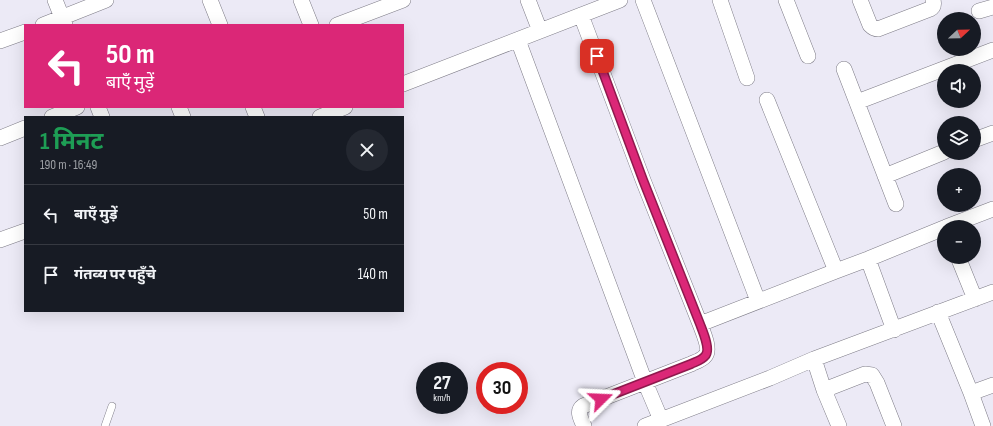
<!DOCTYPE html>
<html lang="hi">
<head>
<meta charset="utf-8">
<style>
	:root { --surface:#171b24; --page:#242831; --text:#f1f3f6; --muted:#9ea1a6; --line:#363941 }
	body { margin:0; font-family:"Sofia Sans Condensed","Noto Sans Devanagari",sans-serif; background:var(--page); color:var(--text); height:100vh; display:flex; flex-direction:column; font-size:15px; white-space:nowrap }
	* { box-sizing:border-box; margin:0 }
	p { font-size:13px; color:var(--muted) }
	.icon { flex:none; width:22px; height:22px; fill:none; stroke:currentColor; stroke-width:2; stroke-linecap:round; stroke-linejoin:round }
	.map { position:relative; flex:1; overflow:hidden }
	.sheet { position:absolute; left:24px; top:116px; width:380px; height:196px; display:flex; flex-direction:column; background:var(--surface); border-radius:0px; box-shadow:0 4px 16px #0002 }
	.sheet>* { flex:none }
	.banner { position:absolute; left:24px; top:24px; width:380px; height:84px; border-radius:0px; box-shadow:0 4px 16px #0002; background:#db2777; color:#fff; overflow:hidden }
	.needle { width:26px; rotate:68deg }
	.buttons { position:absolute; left:937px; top:12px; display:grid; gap:8px }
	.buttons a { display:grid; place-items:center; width:44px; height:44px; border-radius:50%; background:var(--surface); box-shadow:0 4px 16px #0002; font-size:20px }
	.speed { position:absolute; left:416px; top:362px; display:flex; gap:8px; font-size:20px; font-weight:700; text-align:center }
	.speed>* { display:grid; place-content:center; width:52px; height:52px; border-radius:50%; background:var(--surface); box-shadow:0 4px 16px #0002; line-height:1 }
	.speed small { font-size:10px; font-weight:400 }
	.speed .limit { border:6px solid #d22; background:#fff; color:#111 }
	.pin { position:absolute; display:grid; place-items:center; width:34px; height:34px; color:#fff; margin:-17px; border-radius:8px; box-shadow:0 2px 6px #0006 }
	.me { position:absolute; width:44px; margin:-22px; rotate:69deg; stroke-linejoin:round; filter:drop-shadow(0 0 3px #0008) }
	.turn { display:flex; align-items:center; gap:14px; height:84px; padding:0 16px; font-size:18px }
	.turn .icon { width:52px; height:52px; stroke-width:2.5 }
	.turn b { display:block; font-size:28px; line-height:34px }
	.round { display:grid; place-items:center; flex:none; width:42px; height:42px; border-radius:21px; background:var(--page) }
	.overview { display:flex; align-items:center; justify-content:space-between; height:68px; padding:0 16px }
	h1 { font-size:24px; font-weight:700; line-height:30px; color:#1e9e55 }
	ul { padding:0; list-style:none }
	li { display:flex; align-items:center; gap:12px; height:60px; padding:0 16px; border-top:1px solid var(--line) }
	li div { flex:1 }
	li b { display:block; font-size:15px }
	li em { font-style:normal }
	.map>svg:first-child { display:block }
</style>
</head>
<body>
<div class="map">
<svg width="993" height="426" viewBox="0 0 993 426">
	<rect width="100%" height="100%" fill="#eceaf6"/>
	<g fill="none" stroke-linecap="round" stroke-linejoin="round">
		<defs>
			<path id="lane" d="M105,426L112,406"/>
			<path id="street" d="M55,0L65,25
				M210,0L220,25
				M301,0L311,25
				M528,0L540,31
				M643,0L758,301
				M720,0L747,78
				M786,0L808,56
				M860,0L870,25C873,28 875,29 878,29L930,9C934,7 934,4 933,0
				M979,11L993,7
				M581,15L643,180L700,324C703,332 711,350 705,356C702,360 695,362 691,364L583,406C576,411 581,419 584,426
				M43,25L106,0
				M337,25L403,0
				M518,40L645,382L661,420
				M0,41L25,32
				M844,69L896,204
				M403,84L620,0
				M767,100L836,271
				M857,102L993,50
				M98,107L102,117
				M179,107L183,117
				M253,107L257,117
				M52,117L77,107
				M320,117L345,107
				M0,138L25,128
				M974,140L993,133
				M885,176L944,152
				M946,227L993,209
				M0,240L25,231
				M958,257L975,299
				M868,259L894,330
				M938,312L971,393L983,426
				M700,324L836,271L868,259L944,228
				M814,359L824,390L839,426
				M824,390L865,374L872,375L877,383L894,426
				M971,393L993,385
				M645,426L770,378L814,359L993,292"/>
		</defs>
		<!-- lane casing -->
		<use href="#lane" stroke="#7e7c87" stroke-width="8"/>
		<!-- street casing -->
		<use href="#street" stroke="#7e7c87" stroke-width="16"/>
		<!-- lane -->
		<use href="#lane" stroke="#fff" stroke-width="7"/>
		<!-- street -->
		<use href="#street" stroke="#fff" stroke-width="15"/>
	</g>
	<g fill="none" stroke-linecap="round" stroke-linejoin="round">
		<defs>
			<path id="route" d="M597,56L643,180L700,324C703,332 711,350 705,356C702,360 695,362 691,364L601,399"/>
		</defs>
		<!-- route casing -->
		<use href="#route" stroke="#8e194d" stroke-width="10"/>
		<!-- route -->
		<use href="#route" stroke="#db2777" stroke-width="7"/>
	</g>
</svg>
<div class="buttons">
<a><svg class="needle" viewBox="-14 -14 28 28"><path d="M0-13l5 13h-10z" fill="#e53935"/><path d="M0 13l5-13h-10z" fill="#9ea1a6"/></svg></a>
<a><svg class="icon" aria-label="sound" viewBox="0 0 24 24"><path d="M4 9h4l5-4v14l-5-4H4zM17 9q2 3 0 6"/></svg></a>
<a><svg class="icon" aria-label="layers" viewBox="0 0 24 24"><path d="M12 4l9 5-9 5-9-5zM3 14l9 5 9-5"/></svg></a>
<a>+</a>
<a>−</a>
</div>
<div class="speed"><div>27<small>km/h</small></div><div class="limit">30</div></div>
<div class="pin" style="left:597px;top:56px;background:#d93025"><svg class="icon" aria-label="arrive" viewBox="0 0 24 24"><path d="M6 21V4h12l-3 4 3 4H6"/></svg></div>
<svg class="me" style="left:601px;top:399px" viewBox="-20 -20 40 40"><path d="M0-17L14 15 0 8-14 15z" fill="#db2777" stroke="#fff" stroke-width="4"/></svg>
<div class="banner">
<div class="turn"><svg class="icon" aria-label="left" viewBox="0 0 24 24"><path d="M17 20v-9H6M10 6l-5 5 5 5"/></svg><div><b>50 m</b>बाएँ मुड़ें</div></div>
</div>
<section class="sheet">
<div class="overview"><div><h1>1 मिनट</h1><p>190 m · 16:49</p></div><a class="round"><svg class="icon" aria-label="close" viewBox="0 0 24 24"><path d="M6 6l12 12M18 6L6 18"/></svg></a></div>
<ul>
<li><svg class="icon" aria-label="left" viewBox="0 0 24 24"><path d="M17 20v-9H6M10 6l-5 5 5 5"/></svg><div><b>बाएँ मुड़ें</b></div><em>50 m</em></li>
<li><svg class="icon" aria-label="arrive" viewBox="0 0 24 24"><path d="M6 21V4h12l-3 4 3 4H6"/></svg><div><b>गंतव्य पर पहुँचे</b></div><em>140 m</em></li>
</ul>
</section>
</div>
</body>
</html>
